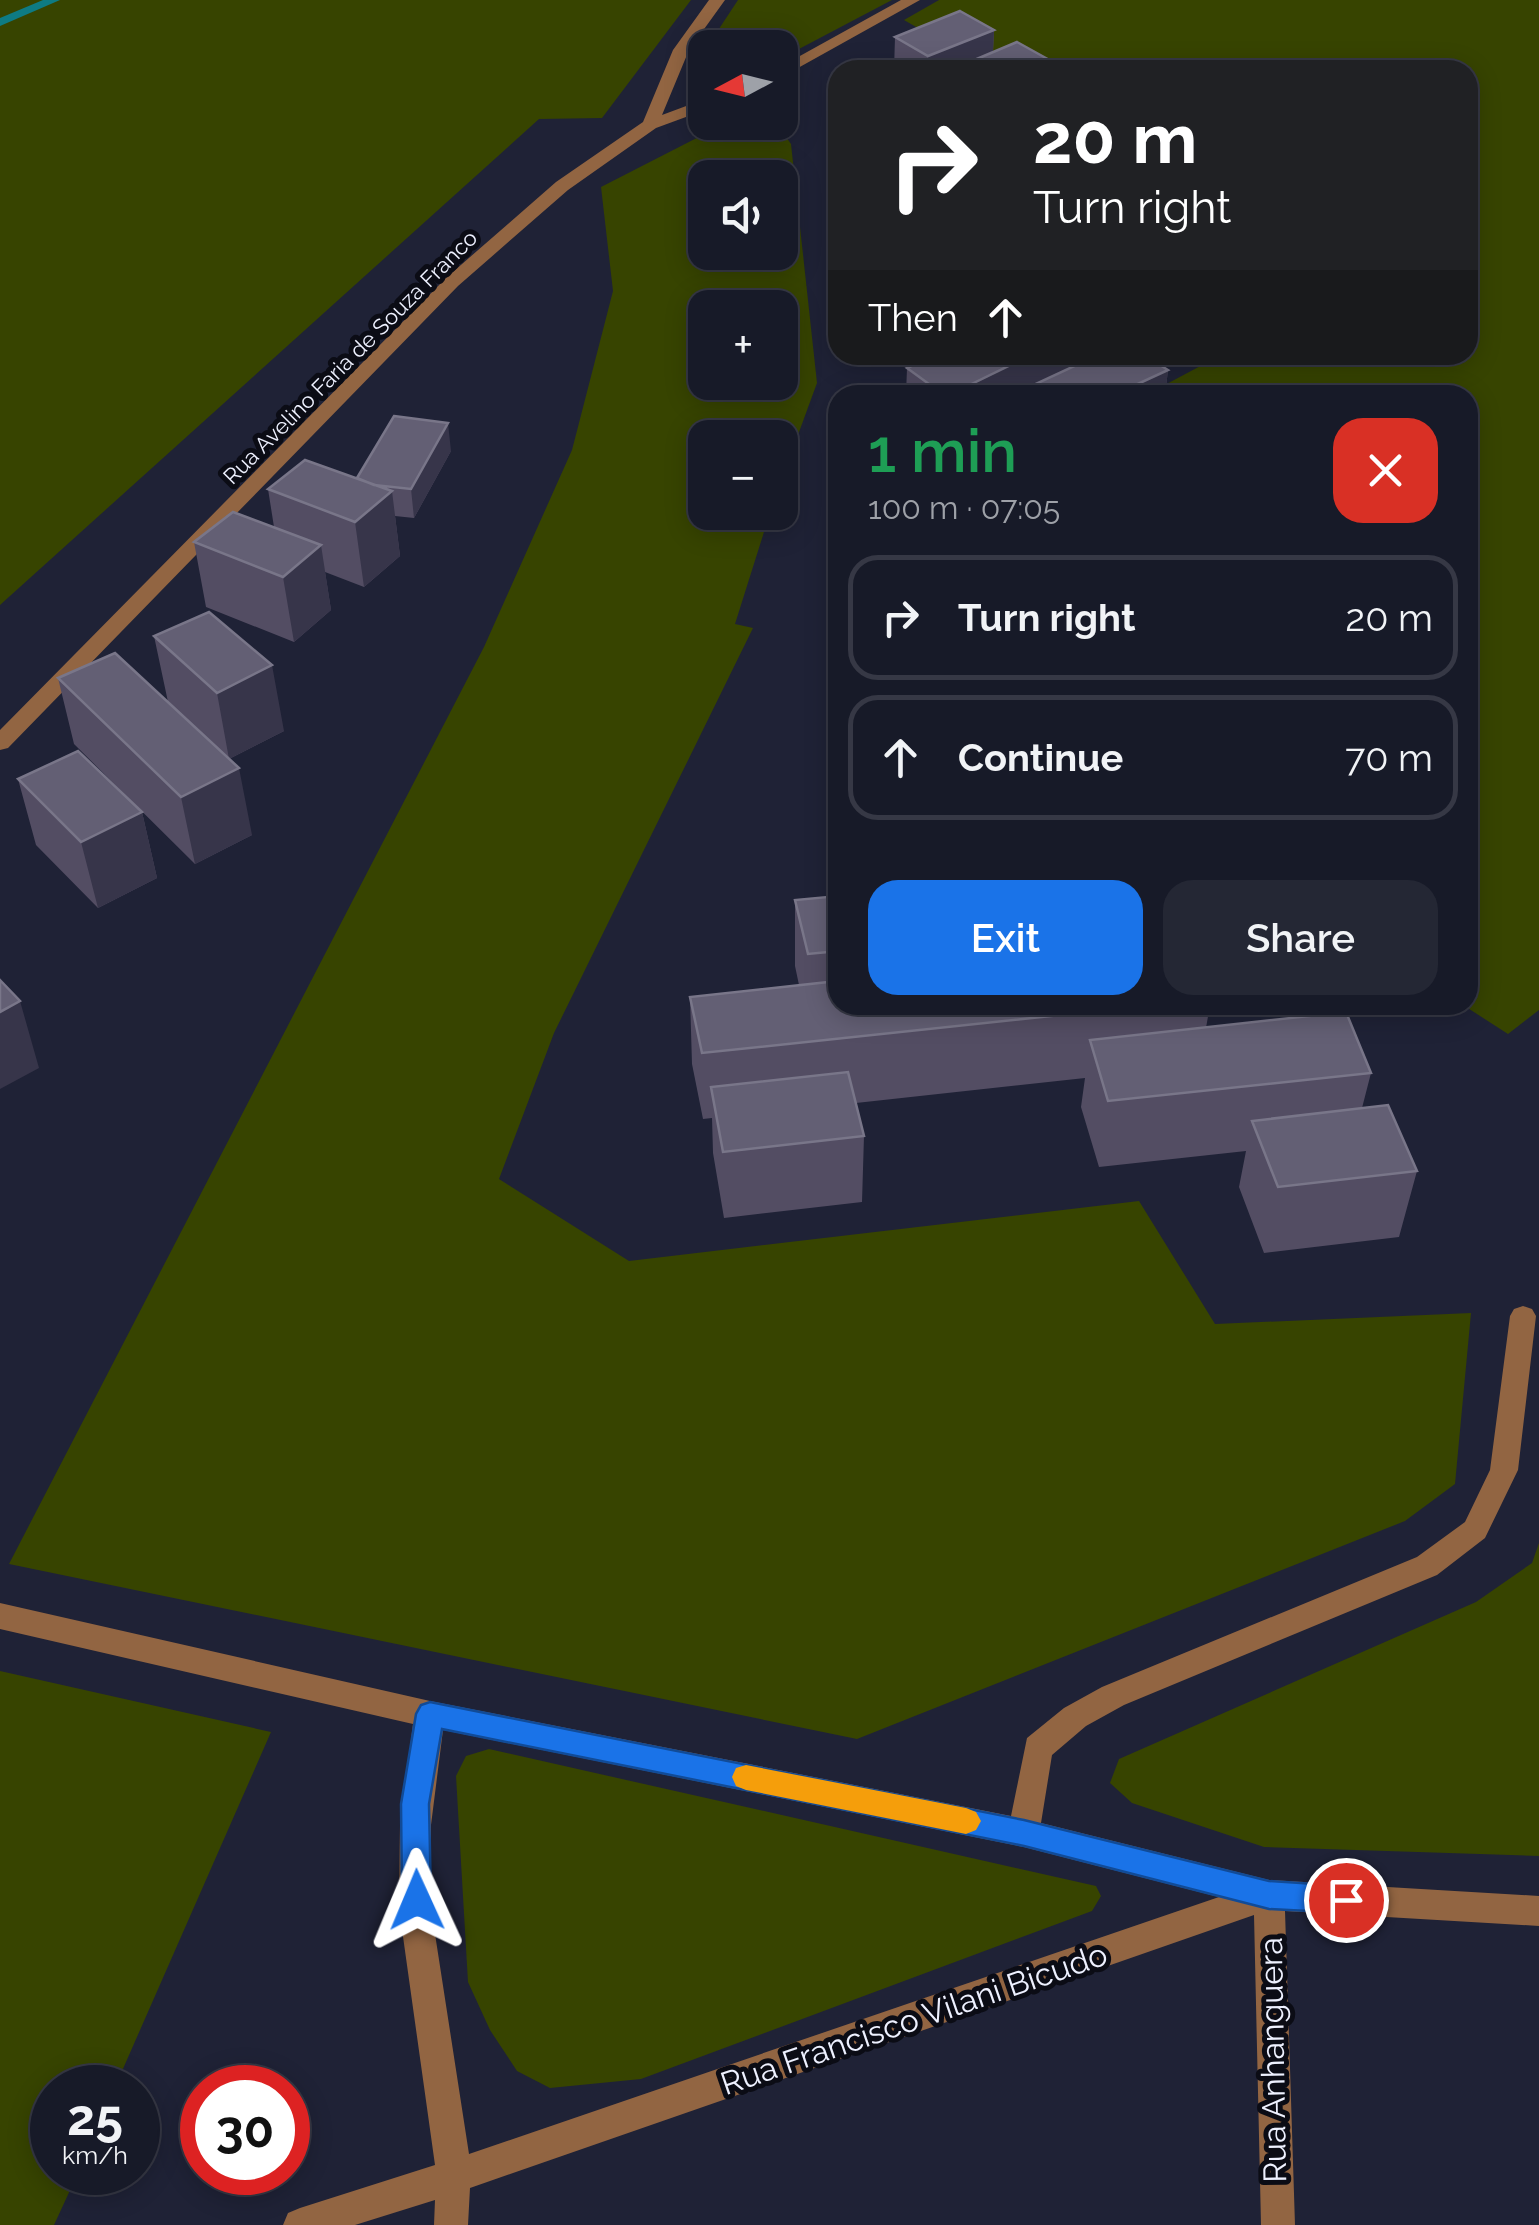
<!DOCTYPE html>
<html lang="en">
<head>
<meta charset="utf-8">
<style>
	:root { --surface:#171a28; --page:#242734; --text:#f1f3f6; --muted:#9ea1a8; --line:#363845; --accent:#1a73e8 }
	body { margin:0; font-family:Raleway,sans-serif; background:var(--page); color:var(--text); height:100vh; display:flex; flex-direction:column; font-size:38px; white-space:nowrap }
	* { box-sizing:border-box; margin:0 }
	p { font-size:32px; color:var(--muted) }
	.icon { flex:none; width:55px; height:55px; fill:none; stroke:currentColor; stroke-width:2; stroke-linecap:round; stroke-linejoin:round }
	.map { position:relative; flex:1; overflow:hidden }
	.drawer { position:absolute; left:828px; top:385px; width:650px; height:630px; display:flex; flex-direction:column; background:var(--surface); border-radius:30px; box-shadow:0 5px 25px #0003,0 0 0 2px var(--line) }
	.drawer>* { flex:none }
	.banner { position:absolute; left:828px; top:60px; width:650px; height:305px; border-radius:30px; box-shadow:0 5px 25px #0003,0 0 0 2px var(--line); background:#202124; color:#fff; overflow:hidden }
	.needle { width:65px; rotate:263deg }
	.fabs { position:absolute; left:688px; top:30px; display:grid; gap:20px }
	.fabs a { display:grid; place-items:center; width:110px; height:110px; border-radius:20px; background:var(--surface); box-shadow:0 5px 25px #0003,0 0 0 2px var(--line); font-size:50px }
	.speed { position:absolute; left:30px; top:2065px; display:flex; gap:20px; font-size:50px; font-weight:700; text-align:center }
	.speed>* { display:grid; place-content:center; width:130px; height:130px; border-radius:50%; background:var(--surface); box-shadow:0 5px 25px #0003,0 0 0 2px var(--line); line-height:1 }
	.speed small { font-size:25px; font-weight:400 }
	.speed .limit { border:15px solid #d22; background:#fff; color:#111 }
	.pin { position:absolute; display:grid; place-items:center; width:85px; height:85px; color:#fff; margin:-42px; border:5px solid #fff; border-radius:50%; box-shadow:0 2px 10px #0007 }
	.me { position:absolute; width:110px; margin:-55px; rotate:359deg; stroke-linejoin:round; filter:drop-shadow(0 0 8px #0008) }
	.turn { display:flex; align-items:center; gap:35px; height:210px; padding:0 40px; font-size:45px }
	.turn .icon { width:130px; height:130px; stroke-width:2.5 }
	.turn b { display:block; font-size:70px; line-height:85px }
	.then { display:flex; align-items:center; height:95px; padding:0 40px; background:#0003; gap:20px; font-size:38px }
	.round { display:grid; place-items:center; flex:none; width:105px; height:105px; border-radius:30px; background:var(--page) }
	.summary { display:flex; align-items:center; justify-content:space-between; height:170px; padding:0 40px }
	h1 { font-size:60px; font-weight:600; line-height:75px; color:#1e9e55 }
	.primary-button { display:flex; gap:20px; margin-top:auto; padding:20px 40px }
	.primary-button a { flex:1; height:115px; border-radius:30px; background:var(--accent); color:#fff; font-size:40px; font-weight:600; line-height:115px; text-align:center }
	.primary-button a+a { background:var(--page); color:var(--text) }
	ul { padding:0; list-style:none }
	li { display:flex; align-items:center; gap:30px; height:125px; margin:0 20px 15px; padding:0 20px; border:5px solid var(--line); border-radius:30px }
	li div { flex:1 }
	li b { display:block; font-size:38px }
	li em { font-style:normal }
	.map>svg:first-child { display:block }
</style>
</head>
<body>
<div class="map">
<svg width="1539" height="2225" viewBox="0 0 1539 2225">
	<rect width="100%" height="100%" fill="#1f2236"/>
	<!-- green -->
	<path fill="#374400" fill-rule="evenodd" d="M0,0H691L602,118L539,119L0,605Z
		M738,0H892L780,59V48L707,47Z
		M939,0H1539V1010L1508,1034L1463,1005H1468V395H1146L1221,355H1468V70H991L904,20Z
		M726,123H776L791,144L817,383L780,484V438H705V512L770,513L735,624L753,628L554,1033L499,1179L629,1261L1139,1201L1215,1324L1471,1313L1455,1484L1405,1521L857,1739L9,1564L484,647L572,450L613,291L601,187ZM705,178H780V252H705ZM705,308H780V382H705Z
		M1539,1543V1856L1264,1847L1132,1803L1110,1783L1119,1759L1476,1602L1532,1563Z
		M0,1671L271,1732L115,2087L52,2088V2172L78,2173L54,2225H0Z
		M489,1749L1096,1886L1101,1896L1092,1911L641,2079L550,2088L517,2071L490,2030L468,1982L456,1776L466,1756Z"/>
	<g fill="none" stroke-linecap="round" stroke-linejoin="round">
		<!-- stream -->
		<path fill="#0e7b83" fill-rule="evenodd" d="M43,0H60L0,26V18Z"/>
		<!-- minor -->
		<path fill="#926542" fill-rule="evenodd" d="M709,0H725L689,50L662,115L705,99V110L656,128L568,190L458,286L8,748L0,750V730L446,278L556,182L643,122L673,50Z
			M901,0H920L780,78V67Z
			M1523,1306L1532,1309L1536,1316L1518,1470L1485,1538L1437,1575L1124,1705L1086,1726L1052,1755L1041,1823L1269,1880L1539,1896V1926L1285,1911L1295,2225H1261L1254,1915L470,2188L468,2225H434L435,2200L355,2225H283L288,2213L300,2208L435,2165L399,1908L400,1825L413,1724L0,1629V1603L430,1701L1011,1816L1027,1738L1064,1708L1102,1687L1417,1557L1465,1522L1490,1470L1510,1316L1514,1309ZM443,1730L1024,1847L1219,1897L469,2154L431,1908V1825Z"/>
	</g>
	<!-- wall -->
	<path fill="#534d63" d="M994,30L993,53L1053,62L1052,70H894L895,37Z
		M936,355H1151L1147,357L1168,370L1165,395H906L907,368Z
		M451,451L414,518L395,516L400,556L364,587L325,572L331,610L294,642L206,607L194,542L274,527L268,489L357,478Z
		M154,636L284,731L229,759L168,702Z
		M58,678L252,835L195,864L74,744Z
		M18,779L142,812L157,878L98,908L36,845Z
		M838,896V1005H1210L1206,1028L1371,1073L1362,1108L1417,1171L1399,1237L1264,1253L1239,1187L1246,1151L1099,1167L1081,1107L1085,1078L856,1103L864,1136L862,1202L724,1218L713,1153L712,1118L703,1119L692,1064L690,997L799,985L795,966V900Z"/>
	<!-- shaded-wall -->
	<path fill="#37354a" d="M994,30L992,70H928V56Z
		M1053,62L1052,70H1033Z
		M1031,355H1151L1072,395H949Z
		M1168,370L1165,395H1114Z
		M448,423L451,451L414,518L411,489Z
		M392,491L400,556L364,587L355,522Z
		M321,545L331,610L294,642L283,577Z
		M272,665L284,731L229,759L217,693Z
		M239,768L252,835L195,864L181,797Z
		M142,812L157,878L98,908L81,842Z
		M20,1001L39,1068L0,1089V1012Z"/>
	<!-- building -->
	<path fill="#635f74" stroke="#797689" stroke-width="2.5" d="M960,11L994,30L928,56L895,37Z
		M1017,42L1053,62L1033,70L953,69Z
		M936,355H1031L949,395H944L907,368Z
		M1098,355H1144L1168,370L1114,395H1012Z
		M394,416L448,423L411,489L374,485L357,478Z
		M305,460L392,491L355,522L268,489Z
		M233,512L321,545L283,577L194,542Z
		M209,612L272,665L217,693L154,636Z
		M115,653L239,768L181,797L58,678Z
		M78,751L142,812L81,842L18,779Z
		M838,896V951L808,954L795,900Z
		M0,980L20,1001L0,1012Z
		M838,981V1005H1155L702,1053L690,997Z
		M1346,1012L1371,1073L1108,1101L1090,1040Z
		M848,1072L864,1136L723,1152L711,1087Z
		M1388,1105L1417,1171L1278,1187L1252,1121Z"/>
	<!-- route -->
	<path fill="#1a73e8" stroke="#114b97" stroke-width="2.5" d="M430,1702L1024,1820L1269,1881L1346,1886L1357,1890L1361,1900L1357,1909L1346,1913L1269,1909L1024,1846L442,1729L429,1804L431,1900L427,1909L417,1913L406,1909L402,1900L401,1804L416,1714L421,1705Z"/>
	<!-- slow -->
	<path fill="#f59e0b" d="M746,1765L966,1808L976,1812L981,1821L976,1830L966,1834L746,1790L736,1786L732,1777L736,1768Z"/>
	<g text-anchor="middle" stroke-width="10" stroke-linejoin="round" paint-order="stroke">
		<!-- far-street labels -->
		<g font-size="22" fill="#eef1ff" stroke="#0b0c15">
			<text transform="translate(350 357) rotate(-45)" y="8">Rua Avelino Faria de Souza Franco</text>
		</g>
		<!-- near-street labels -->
		<g font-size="32" fill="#eef1ff" stroke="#0b0c15">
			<text transform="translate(914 2019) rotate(-19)" y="11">Rua Francisco Vilani Bicudo</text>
			<text transform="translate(1273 2060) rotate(-91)" y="11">Rua Anhanguera</text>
		</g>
	</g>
</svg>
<div class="fabs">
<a><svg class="needle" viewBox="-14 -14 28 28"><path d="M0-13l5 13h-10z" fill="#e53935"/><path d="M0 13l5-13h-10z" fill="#9ea1a8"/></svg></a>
<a><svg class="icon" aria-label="sound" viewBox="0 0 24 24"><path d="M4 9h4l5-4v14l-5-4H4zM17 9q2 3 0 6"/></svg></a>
<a>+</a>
<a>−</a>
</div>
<div class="speed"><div>25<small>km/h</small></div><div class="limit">30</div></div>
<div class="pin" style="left:1346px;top:1900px;background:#d93025"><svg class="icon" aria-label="arrive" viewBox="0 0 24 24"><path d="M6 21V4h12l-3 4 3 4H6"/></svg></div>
<svg class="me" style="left:417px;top:1900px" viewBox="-20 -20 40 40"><path d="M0-17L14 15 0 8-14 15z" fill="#1a73e8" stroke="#fff" stroke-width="4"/></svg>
<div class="banner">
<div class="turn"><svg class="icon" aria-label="right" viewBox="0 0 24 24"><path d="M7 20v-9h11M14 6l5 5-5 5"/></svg><div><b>20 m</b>Turn right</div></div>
<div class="then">Then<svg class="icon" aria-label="ahead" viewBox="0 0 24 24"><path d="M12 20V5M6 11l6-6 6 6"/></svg></div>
</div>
<section class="drawer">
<div class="summary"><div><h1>1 min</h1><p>100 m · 07:05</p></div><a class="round" style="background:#d93025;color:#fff"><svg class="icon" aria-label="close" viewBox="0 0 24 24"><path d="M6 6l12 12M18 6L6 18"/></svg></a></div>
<ul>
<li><svg class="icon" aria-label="right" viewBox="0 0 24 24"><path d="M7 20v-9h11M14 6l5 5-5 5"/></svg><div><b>Turn right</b></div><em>20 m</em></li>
<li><svg class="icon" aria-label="ahead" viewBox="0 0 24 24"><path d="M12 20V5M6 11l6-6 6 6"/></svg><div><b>Continue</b></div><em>70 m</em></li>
</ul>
<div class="primary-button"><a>Exit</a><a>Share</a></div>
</section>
</div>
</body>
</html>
